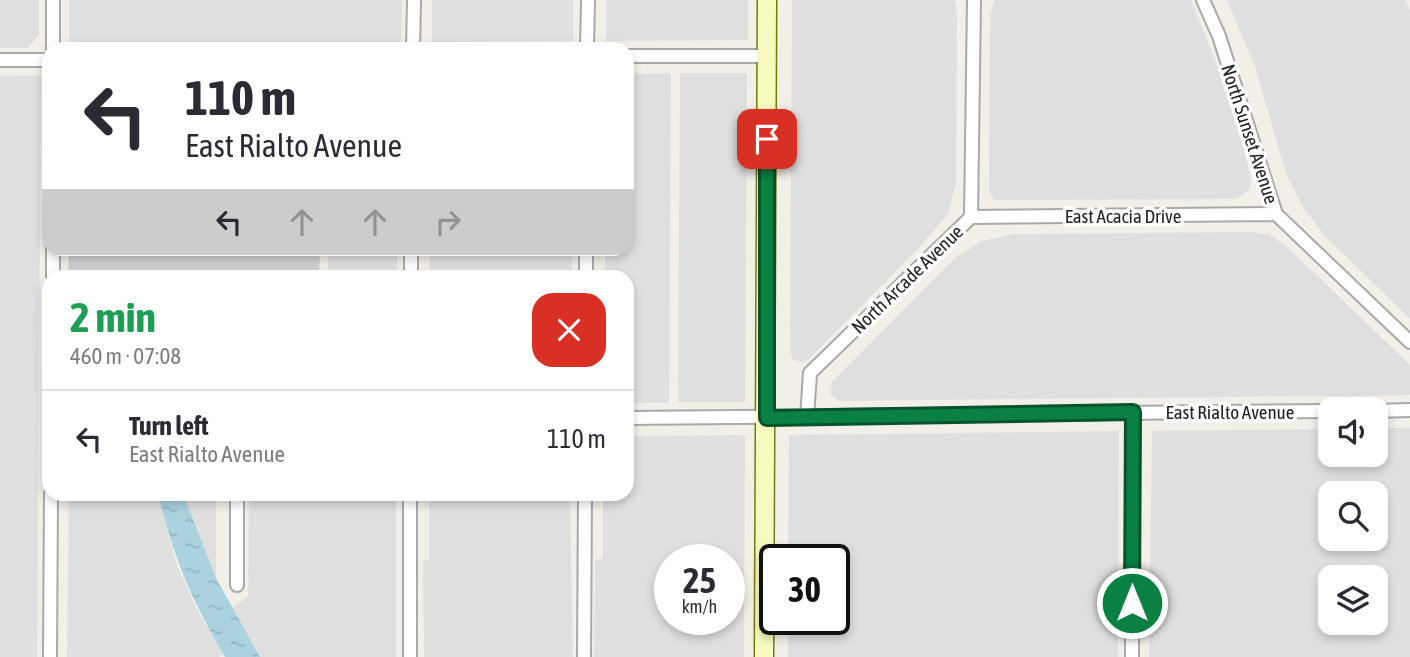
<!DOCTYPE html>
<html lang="en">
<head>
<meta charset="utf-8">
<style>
	:root { --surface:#fff; --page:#f2f2f3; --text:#2b2b33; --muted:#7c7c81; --line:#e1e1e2 }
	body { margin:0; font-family:"Asap Condensed",sans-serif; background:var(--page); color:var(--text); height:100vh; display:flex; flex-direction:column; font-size:26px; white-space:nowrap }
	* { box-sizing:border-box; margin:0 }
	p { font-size:23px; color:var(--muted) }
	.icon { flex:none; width:38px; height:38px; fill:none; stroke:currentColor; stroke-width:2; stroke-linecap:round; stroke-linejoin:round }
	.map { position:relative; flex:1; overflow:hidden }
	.details { position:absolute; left:42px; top:270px; width:592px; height:231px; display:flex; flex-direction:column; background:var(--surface); border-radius:21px; box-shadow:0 4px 10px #0003 }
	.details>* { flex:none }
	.guide { position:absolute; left:42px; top:42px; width:592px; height:214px; border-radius:21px; box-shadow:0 4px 10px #0003; background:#fff; color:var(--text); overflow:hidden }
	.fabs { position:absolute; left:1318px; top:397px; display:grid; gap:14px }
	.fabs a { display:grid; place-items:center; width:70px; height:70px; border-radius:14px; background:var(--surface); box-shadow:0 4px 10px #0003; font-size:35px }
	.speed { position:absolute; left:654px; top:544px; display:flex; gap:14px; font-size:35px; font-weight:700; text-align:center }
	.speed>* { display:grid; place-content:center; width:91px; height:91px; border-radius:50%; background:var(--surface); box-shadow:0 4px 10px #0003; line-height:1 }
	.speed small { font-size:18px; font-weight:400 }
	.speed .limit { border:4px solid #111; border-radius:10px; background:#fff; color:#111 }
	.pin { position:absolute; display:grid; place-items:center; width:60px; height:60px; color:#fff; margin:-30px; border-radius:14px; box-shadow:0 4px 10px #0006 }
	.me { position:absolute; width:77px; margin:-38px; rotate:0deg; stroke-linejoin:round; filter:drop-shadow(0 0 5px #0008) }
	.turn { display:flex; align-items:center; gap:24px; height:147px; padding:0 28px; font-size:32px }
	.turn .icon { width:91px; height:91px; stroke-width:2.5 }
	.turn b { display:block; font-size:49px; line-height:60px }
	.lanes { display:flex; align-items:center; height:66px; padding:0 28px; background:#0003; justify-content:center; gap:35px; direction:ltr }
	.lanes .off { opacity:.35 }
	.round { display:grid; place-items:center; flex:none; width:74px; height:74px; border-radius:21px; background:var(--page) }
	.overview { display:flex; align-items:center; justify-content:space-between; height:119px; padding:0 28px }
	h1 { font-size:42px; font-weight:700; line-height:52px; color:#1e9e55 }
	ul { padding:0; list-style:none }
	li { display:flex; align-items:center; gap:21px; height:98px; padding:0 28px; border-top:2px solid var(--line) }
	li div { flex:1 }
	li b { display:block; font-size:26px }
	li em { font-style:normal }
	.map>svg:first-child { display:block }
</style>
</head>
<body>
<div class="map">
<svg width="1410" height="657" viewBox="0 0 1410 657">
	<defs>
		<pattern id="water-ripples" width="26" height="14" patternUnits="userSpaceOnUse" patternTransform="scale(1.75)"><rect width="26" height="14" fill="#aad3df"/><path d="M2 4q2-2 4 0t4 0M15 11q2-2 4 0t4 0" fill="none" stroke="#92b5bf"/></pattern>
	</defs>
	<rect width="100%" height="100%" fill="#f2efe9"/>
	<!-- residential -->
	<path fill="#e0dfdf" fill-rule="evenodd" d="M0,0H39V34L28,48H0Z
		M69,0H402L401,45L235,46L234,44L69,48Z
		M432,0H573V41L432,42Z
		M606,0H748V40L606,41Z
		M792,0H955L957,12L956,184L948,214L917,250L809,359L801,362L793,360L790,352Z
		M994,0H1191L1231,100L1246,157L1251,180L1249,190L1235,199L994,200L989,191L990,17Z
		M1227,0H1406L1410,11V319L1324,235L1303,207L1286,173L1255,67Z
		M671,73L669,403H627L626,276H605V249L626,248L627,74Z
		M680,73H747L745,402H678Z
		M41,75L37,657H0V76Z
		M1251,232L1270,235L1286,246L1410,365V395L839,401L830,395L832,382L955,258L982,241L1014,234Z
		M328,249H397V276H328Z
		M430,249H572V276H430Z
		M1376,428H1410V657H1149L1152,431L1330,429V455H1376ZM1330,494H1376V539H1330ZM1330,578H1376V623H1330Z
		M1119,431L1118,657H788V620H835V560H788L789,435Z
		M745,435L744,657H594L595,560L603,559V494H626L627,436ZM730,560V620H670V560Z
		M69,494H158L176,563L198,612L223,653L219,657H67Z
		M183,494H216V578L191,521Z
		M249,494H396V657H260L232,608L248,596Z
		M429,494H570L573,657H424L423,560H429Z"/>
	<!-- religious -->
	<path fill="#d0d0d0" d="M69,249H320L319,276H68Z"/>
	<!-- water -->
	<path fill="url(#water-ripples)" d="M158,494H183L216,578L260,657H225C191,599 174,559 158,494Z"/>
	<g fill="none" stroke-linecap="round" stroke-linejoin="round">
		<defs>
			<path id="minor" d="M1203,0L1219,36L1276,214L1410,342
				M53,49V0
				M413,49L414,0
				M587,49L588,0
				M626,56H767
				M0,60H49
				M971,217L1276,214
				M53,248V276
				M411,276V248
				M586,276V248
				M1376,411L1410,410
				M626,418L1330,411
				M807,418L810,373L971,217L974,0
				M237,585V494
				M50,657L51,494
				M410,657V494
				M584,657L585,494
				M1132,657L1133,412"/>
			<path id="secondary" d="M764,657L767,0"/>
		</defs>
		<!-- minor casing -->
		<use href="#minor" stroke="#a9a9a9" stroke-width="16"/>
		<!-- secondary casing -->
		<use href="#secondary" stroke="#707d05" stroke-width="21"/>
		<!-- minor -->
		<use href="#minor" stroke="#fff" stroke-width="12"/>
		<!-- secondary -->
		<use href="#secondary" stroke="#f7fabf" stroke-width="18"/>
	</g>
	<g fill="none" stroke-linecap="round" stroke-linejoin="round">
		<defs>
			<path id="route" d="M767,139V418L1133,412L1132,603"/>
		</defs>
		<!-- route casing -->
		<use href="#route" stroke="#07532c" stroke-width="18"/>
		<!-- route -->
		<use href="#route" stroke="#0b8043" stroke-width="12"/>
	</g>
	<g text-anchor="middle" stroke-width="7" stroke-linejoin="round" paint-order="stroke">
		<!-- street labels -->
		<g font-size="19" fill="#222" stroke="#fff">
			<text transform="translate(1250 134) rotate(72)" y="7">North Sunset Avenue</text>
			<text x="1123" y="223">East Acacia Drive</text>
			<text transform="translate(907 279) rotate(-44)" y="7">North Arcade Avenue</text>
			<text x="1230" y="419">East Rialto Avenue</text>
		</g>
	</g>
</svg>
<div class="fabs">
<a><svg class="icon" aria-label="sound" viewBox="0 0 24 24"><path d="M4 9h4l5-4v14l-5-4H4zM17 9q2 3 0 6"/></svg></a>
<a><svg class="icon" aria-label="search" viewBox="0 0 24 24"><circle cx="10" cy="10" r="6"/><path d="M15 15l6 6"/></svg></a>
<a><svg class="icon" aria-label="layers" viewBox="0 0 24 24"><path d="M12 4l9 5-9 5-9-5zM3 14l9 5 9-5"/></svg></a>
</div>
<div class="speed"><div>25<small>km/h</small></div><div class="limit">30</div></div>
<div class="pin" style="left:767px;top:139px;background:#d93025"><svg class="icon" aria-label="arrive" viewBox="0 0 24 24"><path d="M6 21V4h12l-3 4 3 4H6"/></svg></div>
<svg class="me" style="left:1132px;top:603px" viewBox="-20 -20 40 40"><circle r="17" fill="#0b8043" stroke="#fff" stroke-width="3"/><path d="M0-11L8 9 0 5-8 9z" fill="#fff"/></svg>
<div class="guide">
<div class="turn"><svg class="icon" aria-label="left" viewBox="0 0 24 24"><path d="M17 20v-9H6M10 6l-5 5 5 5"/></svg><div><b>110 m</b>East Rialto Avenue</div></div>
<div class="lanes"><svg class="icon" aria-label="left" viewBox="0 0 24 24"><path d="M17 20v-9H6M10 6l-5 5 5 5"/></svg><svg class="icon off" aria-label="ahead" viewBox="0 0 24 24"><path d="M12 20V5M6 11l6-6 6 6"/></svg><svg class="icon off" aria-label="ahead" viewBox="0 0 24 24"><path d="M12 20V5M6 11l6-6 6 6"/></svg><svg class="icon off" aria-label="right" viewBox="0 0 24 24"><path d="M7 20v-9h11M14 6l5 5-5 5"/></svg></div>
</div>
<section class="details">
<div class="overview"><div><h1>2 min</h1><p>460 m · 07:08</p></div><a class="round" style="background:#d93025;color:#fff"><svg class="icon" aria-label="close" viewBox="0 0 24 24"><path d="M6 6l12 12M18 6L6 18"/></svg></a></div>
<ul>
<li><svg class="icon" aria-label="left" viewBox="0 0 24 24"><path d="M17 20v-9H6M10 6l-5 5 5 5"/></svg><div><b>Turn left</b><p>East Rialto Avenue</p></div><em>110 m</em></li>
</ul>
</section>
</div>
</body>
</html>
